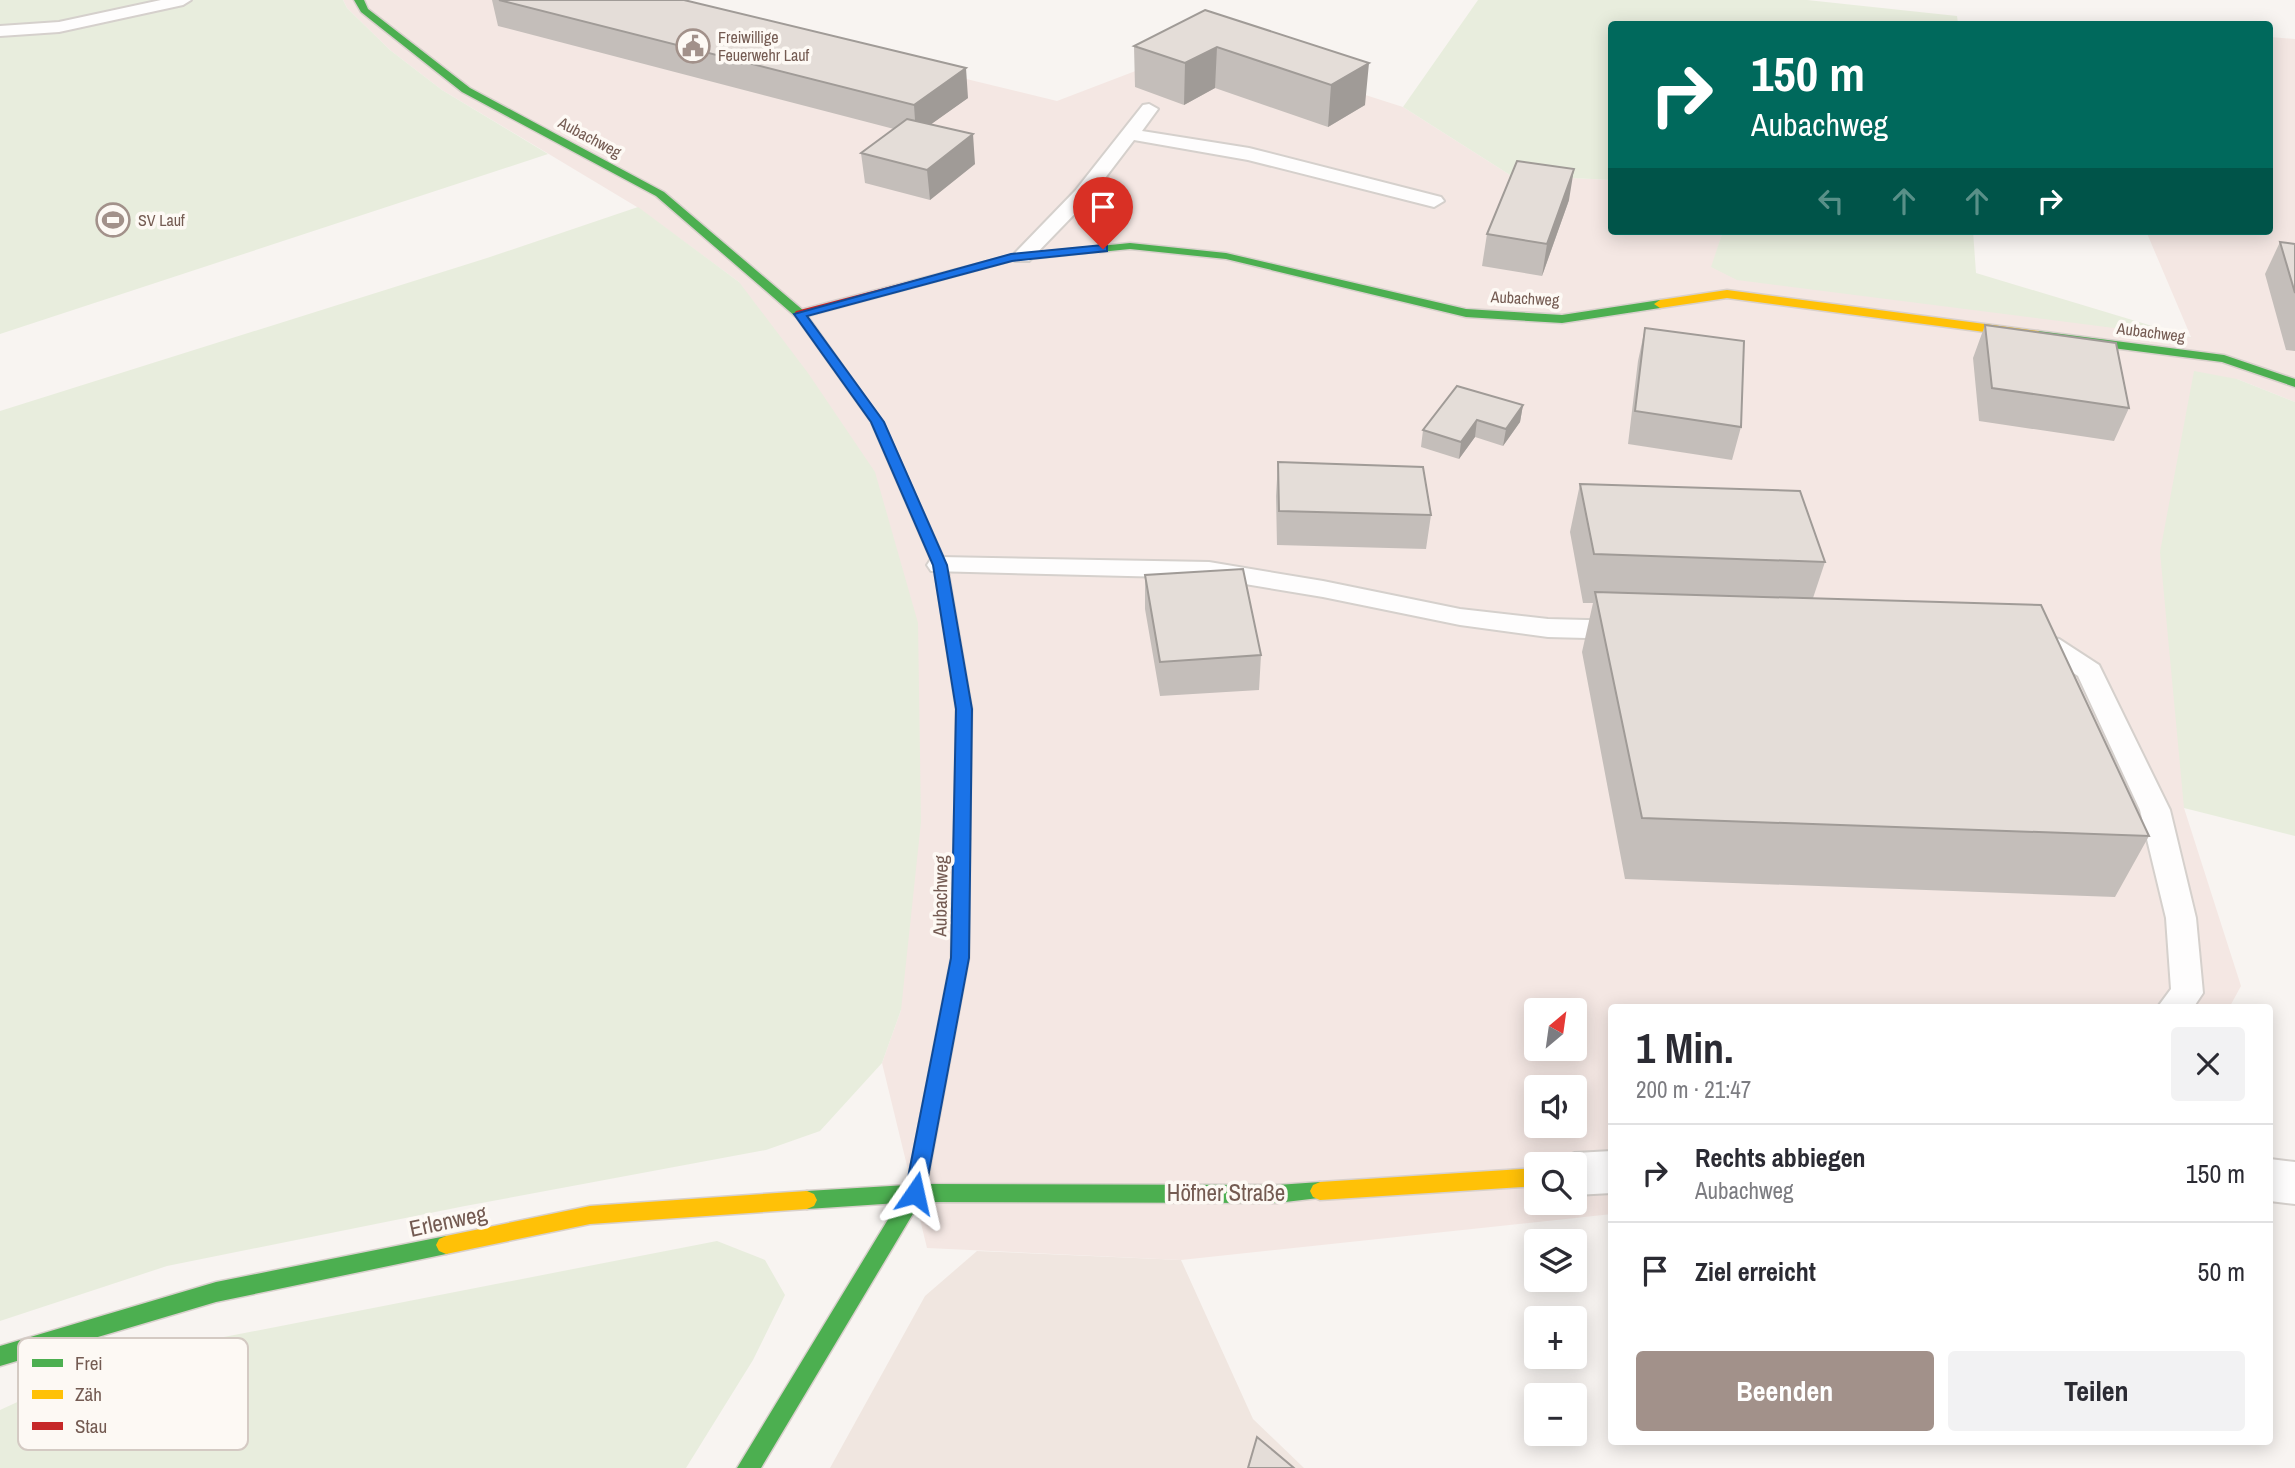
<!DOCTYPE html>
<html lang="de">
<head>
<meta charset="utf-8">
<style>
	:root { --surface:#fff; --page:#f2f2f3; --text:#2b2b33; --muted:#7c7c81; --line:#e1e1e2; --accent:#a2918a }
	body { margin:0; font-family:"Archivo Narrow",sans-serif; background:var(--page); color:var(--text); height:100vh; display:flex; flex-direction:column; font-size:26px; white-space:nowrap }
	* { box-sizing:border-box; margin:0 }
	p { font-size:23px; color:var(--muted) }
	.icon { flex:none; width:38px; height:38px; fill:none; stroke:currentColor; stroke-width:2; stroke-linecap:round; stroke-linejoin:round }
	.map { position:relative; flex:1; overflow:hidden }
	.panel { position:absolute; left:1608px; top:1004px; width:665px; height:441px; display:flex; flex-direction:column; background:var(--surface); border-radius:7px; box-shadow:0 4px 18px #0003 }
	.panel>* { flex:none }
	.hud { position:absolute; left:1608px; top:21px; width:665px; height:214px; border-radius:7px; box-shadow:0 4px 18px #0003; background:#00695c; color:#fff; overflow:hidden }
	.needle { width:46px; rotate:29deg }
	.controls { position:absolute; left:1524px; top:998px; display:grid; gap:14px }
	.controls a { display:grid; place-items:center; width:63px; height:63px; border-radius:7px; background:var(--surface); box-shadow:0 4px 18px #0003; font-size:35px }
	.pin { position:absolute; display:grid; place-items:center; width:60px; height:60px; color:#fff; margin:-72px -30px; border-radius:50% 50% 50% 0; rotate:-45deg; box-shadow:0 0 7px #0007 }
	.pin .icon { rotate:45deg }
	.me { position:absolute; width:77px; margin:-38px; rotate:11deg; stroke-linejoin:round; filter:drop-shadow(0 0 5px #0008) }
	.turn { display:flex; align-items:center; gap:24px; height:147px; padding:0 28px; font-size:32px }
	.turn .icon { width:91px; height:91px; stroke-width:2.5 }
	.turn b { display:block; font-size:49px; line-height:60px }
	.lanes { display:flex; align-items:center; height:66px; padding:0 28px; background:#0003; justify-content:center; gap:35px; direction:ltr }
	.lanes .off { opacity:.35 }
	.round { display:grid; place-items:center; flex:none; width:74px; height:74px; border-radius:7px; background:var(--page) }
	.overview { display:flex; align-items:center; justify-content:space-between; height:119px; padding:0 28px }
	h1 { font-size:42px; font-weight:700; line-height:52px }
	.button { display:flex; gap:14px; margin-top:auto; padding:14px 28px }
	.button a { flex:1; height:80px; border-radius:7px; background:var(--accent); color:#fff; font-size:28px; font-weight:700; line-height:80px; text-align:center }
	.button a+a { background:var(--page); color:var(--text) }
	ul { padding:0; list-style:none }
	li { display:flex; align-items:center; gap:21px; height:98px; padding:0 28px; border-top:2px solid var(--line) }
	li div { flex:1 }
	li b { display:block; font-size:26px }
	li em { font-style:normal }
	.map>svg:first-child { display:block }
</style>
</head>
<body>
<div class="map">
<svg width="2295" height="1468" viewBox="0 0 2295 1468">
	<rect width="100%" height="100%" fill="#f8f4f1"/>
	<!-- residential -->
	<path fill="#f0e6e0" d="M977,1251L1181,1260L1253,1419L1304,1468H830L925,1296Z"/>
	<!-- commercial -->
	<path fill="#f4e7e3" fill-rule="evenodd" d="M343,0H641L1057,101L1206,44L1403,107L1510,175L1612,180V231H1723L1712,267L2191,337L2146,231H2270V37L2295,39V402L2237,379L2184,808L2241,986L2229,1008H1612V1214L1181,1260L927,1248L882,1063L901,1010L739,282L637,207L442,90L390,50L347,8ZM1536,1010H1575V1048H1536ZM1536,1087H1575V1125H1536ZM1536,1164H1575V1202H1536Z"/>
	<!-- green -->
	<path fill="#e8eddd" d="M0,0H343L347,8L390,50L442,90L548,154L0,334Z
		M1478,0H1807L1957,16L1958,24H1612V180L1510,175L1403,107Z
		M638,207L739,282L808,373L875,472L918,623L921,822L901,1010L882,1063L820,1131L766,1150L465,1206L167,1266L0,1321V411L487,258Z
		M1723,231H1973L1976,273L2192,338L1737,280L1711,267Z
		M2194,371L2237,379L2295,402V836L2184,808L2160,552Z
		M717,1241L765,1260L785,1295L753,1360L686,1468H0V1410L111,1359Z"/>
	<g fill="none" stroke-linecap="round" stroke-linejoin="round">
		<defs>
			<path id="lane" d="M161,0H191L183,5L59,32L0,36V26L59,22Z
				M1149,104L1158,109L1142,131L1249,148L1441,197L1444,201L1434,207L1248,160L1134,140L1089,199L1029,261H1015L1012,257L1015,253L1075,191L1143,105Z
				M940,557L1209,562L1323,581L1460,609L1548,619L1625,621L1634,624L1638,630L1634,636L1625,639L1548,637L1460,625L1323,597L1209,578L931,571L927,565L931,559Z
				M2033,633L2059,639L2099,665L2170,810L2196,918L2203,993L2193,1008H2157L2171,989L2166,918L2140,810L2078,676L2042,652L2024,648L2020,642L2024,636Z"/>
			<path id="street" d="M1612,1151V1193L1575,1195V1164H1556L1558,1159L1575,1153Z
				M2270,1159L2295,1162V1204L2270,1201Z"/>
			<path id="fast" d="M354,0H364L368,9L470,88L664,192L804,311L883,422L947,565L949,575L947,578H937L933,565L871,422L796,317L656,196L462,92L361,12Z
				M1130,243L1226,253L1466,309L1562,315L1660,300L1666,304L1660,308L1562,323L1466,317L1226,259L1130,249L1100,252L1094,249L1100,246Z
				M2038,331L2224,355L2295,379V387L2222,362L2034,338V332Z
				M962,833L968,835L970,839L969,958L927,1184L1277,1185L1320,1182L1327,1185L1330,1191L1327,1197L1277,1203L920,1202L761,1468H737L898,1203L807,1209L800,1206L797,1200L800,1194L807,1191L907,1185L951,958L954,839L956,835Z
				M446,1236L453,1239L456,1245L453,1251L446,1254L216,1302L0,1366V1346L216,1282Z"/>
			<path id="slow" d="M1727,290L2038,331L2044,335L2038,339L1727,298L1660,308L1654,304L1660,300Z
				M1536,1168V1186L1320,1200L1313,1197L1310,1191L1313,1185L1320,1182Z
				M807,1191L814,1194L817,1200L814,1206L807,1209L590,1224L446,1254L439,1251L436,1245L439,1239L446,1236L590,1206Z"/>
			<path id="jam" d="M1100,246L1104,247V251L1011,261L800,318L794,314L796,311L1011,255Z
				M942,570L949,575L972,709L970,839L968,843H956L954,839L956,709L935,575Z"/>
		</defs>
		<!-- lane casing -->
		<use href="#lane" stroke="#d5d0cc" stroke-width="4"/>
		<!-- street casing -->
		<use href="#street" stroke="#d5d0cc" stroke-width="4"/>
		<!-- fast casing -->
		<use href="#fast" stroke="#d8d0cc" stroke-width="3"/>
		<!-- slow casing -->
		<use href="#slow" stroke="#d8d0cc" stroke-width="3"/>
		<!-- jam casing -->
		<use href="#jam" stroke="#d8d0cc" stroke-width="3"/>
		<!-- lane -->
		<use href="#lane" fill="#fefdfd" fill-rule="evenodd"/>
		<!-- street -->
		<use href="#street" fill="#fefdfd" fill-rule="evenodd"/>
		<!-- fast -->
		<use href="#fast" fill="#4caf50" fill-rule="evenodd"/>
		<!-- slow -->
		<use href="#slow" fill="#ffc107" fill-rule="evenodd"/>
		<!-- jam -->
		<use href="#jam" fill="#c62828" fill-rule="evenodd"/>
	</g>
	<!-- wall -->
	<path fill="#c4beba" d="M492,0H684L968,98L931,124L975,164L930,200L865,183L861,153L894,129L498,26Z
		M1205,10L1365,105L1328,127L1215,88L1184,105L1135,87L1134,46Z
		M1569,200L1542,276L1482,266L1487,234Z
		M2280,242L2295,244V351L2286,350L2265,274Z
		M1985,325L2129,408L2114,441L1979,421L1973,358Z
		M1645,328L1741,427L1732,460L1628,444L1638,361Z
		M1523,405L1520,422L1503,446L1475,437L1459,459L1421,447L1423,430Z
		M1278,462L1431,515L1426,549L1277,545L1276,496Z
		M1580,484L1825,562L1813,598L2149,836L2115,897L1625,879L1582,652L1593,603H1583L1570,532Z
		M1145,575L1261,655L1259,690L1160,696L1145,609Z"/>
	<!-- shaded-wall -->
	<path fill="#a09b97" d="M1217,47L1215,88L1184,105L1185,63Z
		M1369,63L1365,105L1328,127L1331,85Z
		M966,68L968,98L916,135L914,105Z
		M973,134L975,164L930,200L927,170Z
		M1574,169L1569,200L1542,276L1547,244Z
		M1523,405L1520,422L1503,446L1506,429Z
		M1477,420L1475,437L1459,459L1461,442Z"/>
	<!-- building -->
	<path fill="#e4ddd8" stroke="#a09b97" stroke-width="2" d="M499,0H684L966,68L914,105Z
		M1205,10L1369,63L1331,85L1217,47L1185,63L1134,46Z
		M907,119L973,134L927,170L861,153Z
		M1517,161L1574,169L1547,244L1487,234Z
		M2280,242L2295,244V293Z
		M1985,325L2116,343L2129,408L1992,388Z
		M1645,328L1744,341L1741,427L1635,411Z
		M1457,386L1523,405L1506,429L1477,420L1461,442L1423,430Z
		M1278,462L1423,467L1431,515L1279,511Z
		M1580,484L1800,491L1825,562L1594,554Z
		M1243,569L1261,655L1160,662L1145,575Z
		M1595,592L2041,605L2149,836L1642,818Z
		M1257,1437L1294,1468H1248Z"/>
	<!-- route -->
	<path fill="#1a73e8" stroke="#114b97" stroke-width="2" d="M1103,245L1107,246V251L1012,261L807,316L884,422L947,565L972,709L969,958L925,1193L922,1200L915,1202L908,1200L905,1193L951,958L956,709L933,565L871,422L794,314L1011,254Z"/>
	<!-- icons -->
	<defs>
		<symbol id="civic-ring" viewBox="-11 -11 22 22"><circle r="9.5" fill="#fdf9f4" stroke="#a2918a" stroke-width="1.5"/><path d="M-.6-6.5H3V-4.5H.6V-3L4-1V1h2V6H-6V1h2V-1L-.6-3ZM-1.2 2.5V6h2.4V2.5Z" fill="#a2918a"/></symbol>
		<symbol id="stadium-ring" viewBox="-11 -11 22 22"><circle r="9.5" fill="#fdf9f4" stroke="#a2918a" stroke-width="1.5"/><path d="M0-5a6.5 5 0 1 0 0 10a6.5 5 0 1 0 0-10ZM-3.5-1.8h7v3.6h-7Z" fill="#a2918a"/></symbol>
	</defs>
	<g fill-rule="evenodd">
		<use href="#civic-ring" x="674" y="27" width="38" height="38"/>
		<use href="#stadium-ring" x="94" y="201" width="38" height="38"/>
	</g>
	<g text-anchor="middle" stroke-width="7" stroke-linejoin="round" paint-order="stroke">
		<!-- far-poi labels -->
		<g font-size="16" fill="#745b52" stroke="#fdf9f4" text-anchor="start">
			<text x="718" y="43">Freiwillige<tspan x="718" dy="18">Feuerwehr Lauf</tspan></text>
			<text x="138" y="226">SV Lauf</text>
		</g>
		<!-- far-street labels -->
		<g font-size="16" fill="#745b52" stroke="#fdf9f4">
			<text transform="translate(590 137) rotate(28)" y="6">Aubachweg</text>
			<text transform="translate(1525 298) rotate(3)" y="6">Aubachweg</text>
			<text transform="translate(2151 332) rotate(7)" y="6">Aubachweg</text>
		</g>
		<!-- street labels -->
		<g font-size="19" fill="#745b52" stroke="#fdf9f4">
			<text transform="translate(940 896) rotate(-89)" y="7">Aubachweg</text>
		</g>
		<!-- near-street labels -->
		<g font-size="23" fill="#745b52" stroke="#fdf9f4">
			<text x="1226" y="1201">Höfner Straße</text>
			<text transform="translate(448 1221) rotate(-12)" y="8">Erlenweg</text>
		</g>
	</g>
	<!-- legend -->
	<rect x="18" y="1338" width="230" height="112" rx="10" fill="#fdf9f4" stroke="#d4cac3" stroke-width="2"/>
	<rect x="32" y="1359" width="31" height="8" fill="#4caf50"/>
	<rect x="32" y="1390" width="31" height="9" fill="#ffc107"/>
	<rect x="32" y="1422" width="31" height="8" fill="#c62828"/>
	<g font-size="19" fill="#745b52">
		<text x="75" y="1370">Frei</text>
		<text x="75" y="1401">Zäh</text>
		<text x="75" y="1433">Stau</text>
	</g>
</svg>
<div class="controls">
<a><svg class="needle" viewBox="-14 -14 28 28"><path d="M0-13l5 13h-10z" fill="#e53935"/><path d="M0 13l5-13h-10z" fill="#7c7c81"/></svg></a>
<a><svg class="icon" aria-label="sound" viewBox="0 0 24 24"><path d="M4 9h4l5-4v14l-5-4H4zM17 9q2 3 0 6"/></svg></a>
<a><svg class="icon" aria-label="search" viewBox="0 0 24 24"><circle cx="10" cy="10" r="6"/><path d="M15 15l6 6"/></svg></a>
<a><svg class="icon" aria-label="layers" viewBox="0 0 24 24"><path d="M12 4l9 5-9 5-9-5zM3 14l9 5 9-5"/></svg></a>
<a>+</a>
<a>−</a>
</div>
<div class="pin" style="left:1103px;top:249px;background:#d93025"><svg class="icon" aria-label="arrive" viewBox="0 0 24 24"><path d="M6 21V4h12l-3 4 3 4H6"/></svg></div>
<svg class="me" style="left:915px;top:1193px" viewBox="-20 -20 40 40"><path d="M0-17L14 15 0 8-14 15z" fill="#1a73e8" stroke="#fff" stroke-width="4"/></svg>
<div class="hud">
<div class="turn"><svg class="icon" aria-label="right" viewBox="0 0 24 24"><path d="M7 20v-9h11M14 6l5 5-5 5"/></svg><div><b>150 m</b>Aubachweg</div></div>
<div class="lanes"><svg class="icon off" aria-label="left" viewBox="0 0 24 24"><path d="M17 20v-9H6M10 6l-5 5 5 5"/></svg><svg class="icon off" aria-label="ahead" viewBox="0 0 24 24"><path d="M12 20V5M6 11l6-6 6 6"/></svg><svg class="icon off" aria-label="ahead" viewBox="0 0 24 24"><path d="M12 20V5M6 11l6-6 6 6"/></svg><svg class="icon" aria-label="right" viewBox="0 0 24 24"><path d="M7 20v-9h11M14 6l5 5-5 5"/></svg></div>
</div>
<section class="panel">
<div class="overview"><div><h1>1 Min.</h1><p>200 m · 21:47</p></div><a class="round"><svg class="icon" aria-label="close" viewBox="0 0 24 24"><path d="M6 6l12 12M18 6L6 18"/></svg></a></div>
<ul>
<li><svg class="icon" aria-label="right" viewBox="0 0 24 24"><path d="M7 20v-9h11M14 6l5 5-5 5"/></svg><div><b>Rechts abbiegen</b><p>Aubachweg</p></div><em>150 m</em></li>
<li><svg class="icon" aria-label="arrive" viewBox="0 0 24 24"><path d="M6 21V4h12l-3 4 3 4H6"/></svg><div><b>Ziel erreicht</b></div><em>50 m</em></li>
</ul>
<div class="button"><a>Beenden</a><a>Teilen</a></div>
</section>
</div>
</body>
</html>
